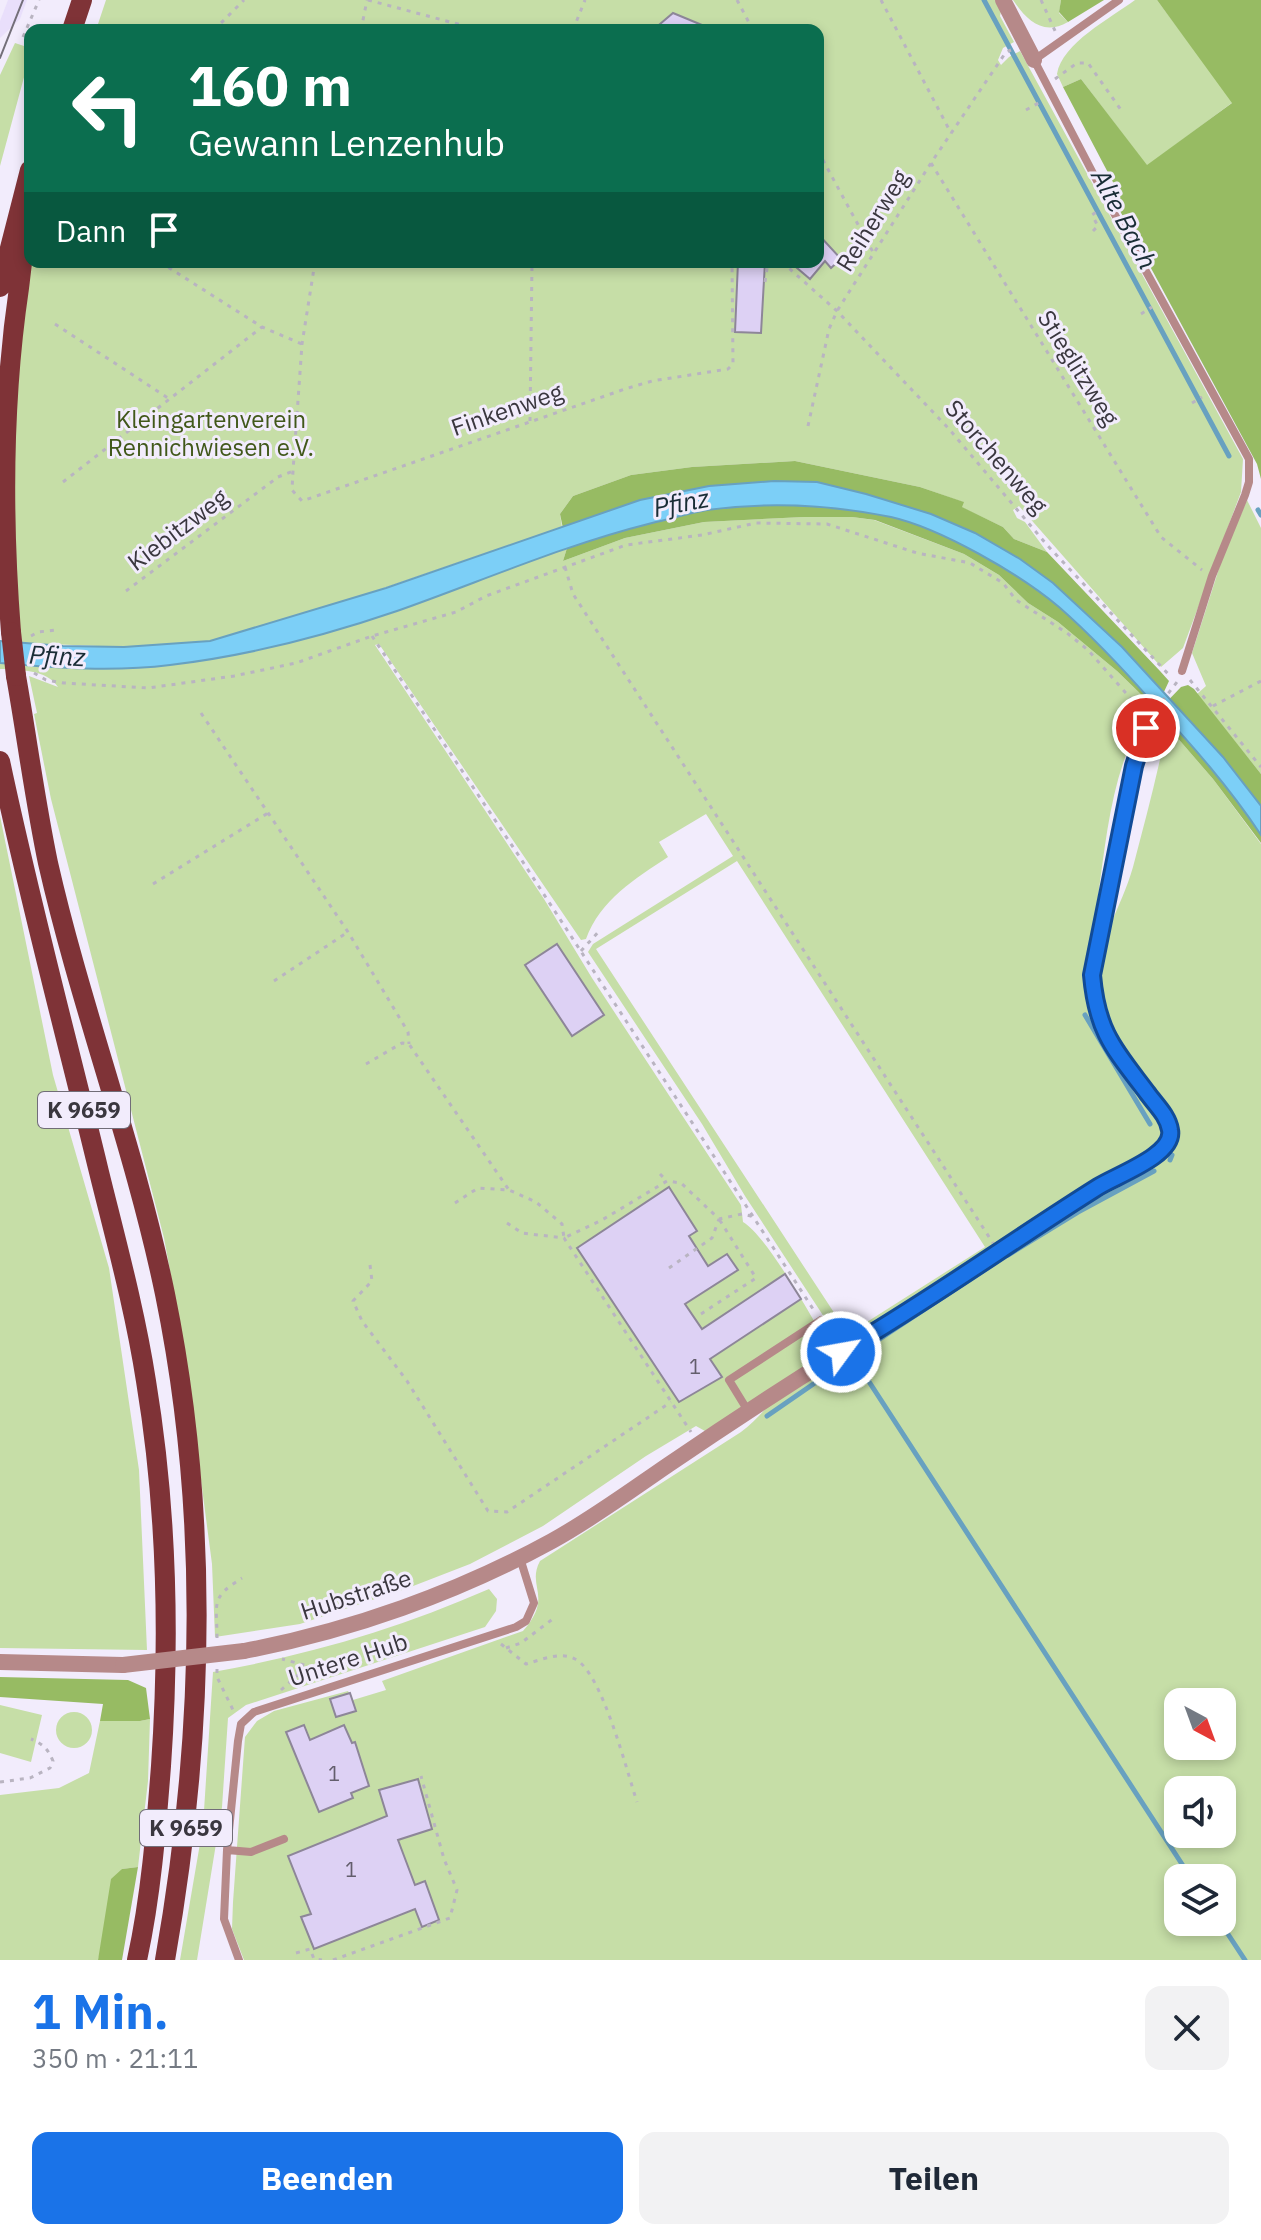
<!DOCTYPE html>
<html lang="de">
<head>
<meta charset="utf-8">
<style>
	:root { --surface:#fff; --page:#f2f2f3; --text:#1f2937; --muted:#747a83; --accent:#1a73e8 }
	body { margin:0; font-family:"IBM Plex Sans",sans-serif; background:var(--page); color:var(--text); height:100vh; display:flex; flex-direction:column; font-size:30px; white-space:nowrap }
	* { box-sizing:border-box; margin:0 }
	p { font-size:26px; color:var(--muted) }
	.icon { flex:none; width:44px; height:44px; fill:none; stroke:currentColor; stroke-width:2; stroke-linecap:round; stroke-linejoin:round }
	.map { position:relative; height:1960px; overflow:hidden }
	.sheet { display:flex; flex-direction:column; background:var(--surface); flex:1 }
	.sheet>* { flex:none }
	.hud { position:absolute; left:24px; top:24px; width:800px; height:244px; border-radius:16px; box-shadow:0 4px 12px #0003; background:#0b6e4f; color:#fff; overflow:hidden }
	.needle { width:52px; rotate:139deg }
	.tools { position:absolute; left:1164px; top:1688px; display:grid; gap:16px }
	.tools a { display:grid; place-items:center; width:72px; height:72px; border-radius:16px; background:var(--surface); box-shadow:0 4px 12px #0003; font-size:40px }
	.pin { position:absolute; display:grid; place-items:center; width:68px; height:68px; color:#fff; margin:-34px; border:4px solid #fff; border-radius:50%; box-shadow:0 2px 8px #0007 }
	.me { position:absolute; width:88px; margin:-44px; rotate:58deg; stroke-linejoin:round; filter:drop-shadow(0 0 6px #0008) }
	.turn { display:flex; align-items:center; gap:28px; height:168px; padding:0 32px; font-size:36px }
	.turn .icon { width:104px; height:104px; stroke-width:2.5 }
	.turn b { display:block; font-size:56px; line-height:68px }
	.then { display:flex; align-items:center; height:76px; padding:0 32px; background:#0003; gap:16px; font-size:30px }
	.round { display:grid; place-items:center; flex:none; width:84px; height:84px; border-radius:16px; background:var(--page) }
	.overview { display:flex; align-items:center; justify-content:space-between; height:136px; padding:0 32px }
	h1 { font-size:48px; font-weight:700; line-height:60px; color:var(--accent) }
	.cta { display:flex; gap:16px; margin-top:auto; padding:16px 32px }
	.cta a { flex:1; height:92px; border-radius:16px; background:var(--accent); color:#fff; font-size:32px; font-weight:700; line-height:92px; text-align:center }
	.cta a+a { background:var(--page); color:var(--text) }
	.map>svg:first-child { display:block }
</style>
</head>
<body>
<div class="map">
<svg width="1261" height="1960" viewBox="0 0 1261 1960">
	<rect width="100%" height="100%" fill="#f2ecfc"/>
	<!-- built -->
	<path fill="#e9dffb" d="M8,0H27L20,19L0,38V21Z"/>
	<!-- green -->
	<path fill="#c6dea7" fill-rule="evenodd" d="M106,0H995L1001,11L1000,16L1014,42L1003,48L998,60L1001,65L1009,57L1020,51L1243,459L1241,492L1183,648L1161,667L1019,506L1013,510L1017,518L1025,522L1047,552L1014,539L1003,527L961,507L963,502L920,487L795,461L692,467L631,475L573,496L560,514L562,527L317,611L210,641L124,647L22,643C3,516 13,388 31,262H818V30H96Z
		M1013,0H1061L1059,13L1068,22C1043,36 1027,21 1013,0Z
		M1135,0H1157L1233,102L1147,166L1081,79L1063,87L1057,74C1062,43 1111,18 1135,0Z
		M15,43L30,48V55L0,166V75Z
		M1247,500L1261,528V774L1197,694L1206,686L1192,653L1223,556Z
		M804,517H852L874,520L964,554L999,575L1028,603L1058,622L1117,671L1152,705C1113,759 1107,832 1098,897C1092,938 1081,982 1096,1023C1109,1061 1153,1090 1162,1125C1164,1131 1162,1136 1160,1142L843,1346L745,1196L702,1124L588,952L593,944L733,856L706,814L659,842L668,857C636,878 600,900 586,939L581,940L379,644L375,645L544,899L592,978L741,1205L743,1222C769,1238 813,1320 831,1350L705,1431L696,1426L646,1456L543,1526L470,1564L408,1588L300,1624L215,1637L212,1564L182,1336L164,1238L51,799L34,714L37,713L29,676L58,687C46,669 20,670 0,669V663C41,666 81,667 122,666C138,666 154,667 170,665C312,649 434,593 567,548L563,561L625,538L704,522ZM737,861L985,1247L848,1334L596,949Z
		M1156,713L1213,779L1261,844V1960H244L232,1929L233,1902L245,1737L257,1721L274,1711L348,1691L353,1700L386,1690L382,1681L523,1631C554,1596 526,1587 540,1561L741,1432C756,1421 766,1407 780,1394L1070,1211L1170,1153C1178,1142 1178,1134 1174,1122C1152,1088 1121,1057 1105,1020C1081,962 1118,920 1133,867C1144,825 1155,784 1164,741L1160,734L1151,729ZM1178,1702H1222V1746H1178ZM1178,1790H1222V1834H1178ZM1178,1878H1222V1922H1178Z
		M0,816L53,1075L109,1268L139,1470L147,1650L0,1648Z
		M489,1589L497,1599L496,1611L485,1627L246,1705L228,1718L222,1807L197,1960H180L203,1826L213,1672C309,1655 400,1628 489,1589Z
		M0,1705L42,1715L31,1762L0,1753Z
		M56 1730a18 18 0 1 1 36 0a18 18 0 1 1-36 0Z
		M150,1719L148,1781L138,1867L122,1869L98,1960H0V1795L59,1788L89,1773L100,1721H140Z"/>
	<!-- forest -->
	<path fill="#97bb63" d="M1061,0H1104L1068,22L1059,12Z
		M1157,0H1261V479L1257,464L1113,198L1115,186L1063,87L1081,79L1147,165L1232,103Z
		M795,461L920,487L964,502L962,507L1003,527L1014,539L1047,552L1160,671L1169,681L1163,694L1152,705L1117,671L1058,622L1028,603L999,575L964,554L875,520L852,517H804L704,522L625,538L563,561L567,548L560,514L573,496L631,475L692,467Z
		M1188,685L1194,689L1261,774V843L1213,779L1156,713L1181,687Z
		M0,1677L128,1680L146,1688L150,1719L140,1721H100L103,1704L0,1697Z
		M138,1867L122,1960H98L111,1879L122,1869Z"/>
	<!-- water -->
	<path fill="#7ccff7" stroke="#68a1c0" stroke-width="2" d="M774,481L817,482L866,494L931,514L975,533L1020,559L1053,583L1122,647L1223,757L1261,806V835C1229,787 1192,745 1153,703C1124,670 1092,636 1059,607C1020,574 940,528 891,517C832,505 767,502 707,510C689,513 670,519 652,523C564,545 482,581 397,611C324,636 247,656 170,665C114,672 56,668 0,663V641L63,646L124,647L210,641L386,588L640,500L709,486Z"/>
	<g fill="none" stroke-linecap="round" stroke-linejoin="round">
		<!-- stream -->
		<path stroke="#68a1c0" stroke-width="5" d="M984,0L1229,456
			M1258,510L1261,515
			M1085,1015L1150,1124
			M1170,1160L1172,1155
			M1008,1255L1078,1212L1154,1171
			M853,1357L1191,1878
			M845,1362L999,1260
			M767,1416L838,1367
			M1220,1922L1245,1960"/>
	</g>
	<!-- building -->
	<path fill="#ddd1f4" stroke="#8d8698" stroke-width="2" d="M673,13L714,30H653Z
		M818,234L841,259L831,268L825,261L810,279L790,262H818Z
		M738,262H765L761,333L735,332Z
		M557,944L604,1015L572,1036L525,965Z
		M669,1187L697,1231L689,1236L708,1266L727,1254L738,1270L685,1304L702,1329L785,1274L801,1299L710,1359L722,1377L679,1402L577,1248Z
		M350,1693L356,1711L336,1717L330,1699Z
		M304,1725L310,1740L344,1725L352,1743L355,1742L369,1786L351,1793L353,1798L319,1812L286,1732Z
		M418,1779L432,1829L398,1840L415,1885L425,1881L439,1920L422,1927L415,1909L314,1949L301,1917L311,1914L288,1856L387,1816L379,1790Z"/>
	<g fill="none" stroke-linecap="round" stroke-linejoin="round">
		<!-- path -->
		<path stroke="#b9b4c1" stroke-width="3" stroke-dasharray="4 6" stroke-linecap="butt" d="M368,0L480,30
			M737,0L753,30
			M881,0L951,133
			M1041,0L1056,33
			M214,30L244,0
			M361,30L367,0
			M573,30L585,0
			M23,37L39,0
			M1055,79L1077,63H1088L1121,110
			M1026,110L1042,101
			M818,151L874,254
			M931,163L1161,537L1202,570
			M1093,231L1098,226L1092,215L1099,210
			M160,262L262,327L302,344
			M315,262L302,344L293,471L292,490L302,501L625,389L652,381L728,369L733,364L732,262
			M782,262L837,311L949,429L1047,545L1171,677
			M765,282L768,262
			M1141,314L1152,307
			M55,324L168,398
			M1192,403L1202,397
			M530,421L532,262
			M808,426L829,329L837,311L931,163L1006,52L1011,50
			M63,482L262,327
			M565,567L573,594L993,1243
			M126,591L278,477L293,471
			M31,636L38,632L57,630
			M372,636L519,856L815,1312
			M34,673L46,680L64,683L148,688L234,676L296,663L372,636L456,612L486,596L626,545L702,535L756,523L827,524L917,553L970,563L1003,583L1016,600L1067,633L1088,650L1146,716
			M1190,680L1261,767
			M1137,703L1146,695
			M1213,706L1261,681
			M201,713L348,932L408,1032L409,1044
			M1150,717L1177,682
			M153,884L268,813
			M581,951L601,929
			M274,981L348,932
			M366,1064L402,1043L409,1044L509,1190
			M660,1174L667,1181
			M455,1203L478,1188L509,1190L536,1202L562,1224L564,1238L602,1220L667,1181L681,1183L719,1219L742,1214L755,1217
			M507,1223L522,1233L564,1238L691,1432
			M370,1265L372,1281L353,1301L362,1321L407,1381L488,1511L507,1512L671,1402
			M669,1268L712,1238L719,1219
			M701,1314L756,1278L719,1219
			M217,1638C217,1602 210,1598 242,1578
			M501,1644L526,1664C541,1660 560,1651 575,1659C602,1672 627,1772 637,1802
			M506,1648L521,1643L554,1618
			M217,1669V1677L235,1714
			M281,1690L308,1666L282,1659
			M0,1782L30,1778L50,1768L53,1761C48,1749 43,1744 31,1739
			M296,1953L310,1949L314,1959L322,1960
			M333,1960L450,1918L457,1890L444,1859L421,1776"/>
		<!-- lane -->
		<path stroke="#b68989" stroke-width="8" d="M1119,0L1034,60L1109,204L1249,459V482L1245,495L1212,576L1182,671
			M841,1352C930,1299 1016,1239 1103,1184C1122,1172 1175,1156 1170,1130C1167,1115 1153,1101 1144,1089C1114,1048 1097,1028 1092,975L1134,766L1146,728
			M748,1411L729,1380L821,1320
			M227,1850L251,1852L284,1839
			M239,1960L224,1919L227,1850L238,1741L241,1724L254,1712L516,1627L526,1621L534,1603L520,1558"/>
		<!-- street -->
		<path stroke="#b68989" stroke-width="16" d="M1003,0L1034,60
			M244,1651C350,1631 457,1593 552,1541C592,1519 630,1491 668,1465C725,1426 783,1388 841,1352
			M0,1662L123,1665"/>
		<!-- primary -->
		<path stroke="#7f3337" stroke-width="20" d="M72,30L82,0
			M0,287L30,170
			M11,632C2,516 2,403 19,288C22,264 24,239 30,215
			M16,676C27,738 35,801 48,863C81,1008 135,1149 165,1294C210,1514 204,1740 165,1960
			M0,761C29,899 66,1035 99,1172C116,1241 135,1310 146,1381C167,1508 170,1637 161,1766C156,1831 151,1896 137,1960"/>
		<!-- tram -->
		<path stroke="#736f79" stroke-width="2" d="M0,58L23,0"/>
		<!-- street-bridge -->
		<path stroke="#b68989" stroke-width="16" d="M123,1665L244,1651"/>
		<!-- primary-bridge -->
		<path stroke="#7f3337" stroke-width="20" d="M11,632L16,676"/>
	</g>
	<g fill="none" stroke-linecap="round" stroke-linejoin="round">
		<defs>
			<path id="route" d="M841,1352C929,1301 1012,1241 1098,1187C1117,1175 1175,1155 1170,1130C1168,1116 1156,1105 1148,1094C1115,1050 1097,1033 1092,975L1134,766L1146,728"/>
		</defs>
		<!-- route casing -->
		<use href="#route" stroke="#114b97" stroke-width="20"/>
		<!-- route -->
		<use href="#route" stroke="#1a73e8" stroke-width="14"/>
	</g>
	<g text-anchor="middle" stroke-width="6" stroke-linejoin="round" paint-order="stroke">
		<!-- number labels -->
		<g font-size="20" fill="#635e6c">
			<text x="695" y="1374">1</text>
			<text x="334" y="1781">1</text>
			<text x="351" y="1877">1</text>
		</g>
		<!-- shield labels -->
		<g fill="#f2ecfc" stroke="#716d78" stroke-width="2">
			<rect x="38" y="1092" width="92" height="36" rx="6"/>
			<rect x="140" y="1810" width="92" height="36" rx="6"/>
		</g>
		<g font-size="22" font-weight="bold" fill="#3a373f">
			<text x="84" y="1118">K 9659</text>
			<text x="186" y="1836">K 9659</text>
		</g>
		<!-- street labels -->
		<g font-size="24" fill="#3a373f" stroke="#f2ecfc">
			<text transform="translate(873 221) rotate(-58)" y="8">Reiherweg</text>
			<text transform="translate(1078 368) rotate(58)" y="8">Stieglitzweg</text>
			<text transform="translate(507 410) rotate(-19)" y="8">Finkenweg</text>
			<text transform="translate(996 457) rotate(49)" y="8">Storchenweg</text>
			<text transform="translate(178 530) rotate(-37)" y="8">Kiebitzweg</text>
			<text transform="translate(356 1595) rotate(-18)" y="8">Hubstraße</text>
			<text transform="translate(348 1660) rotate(-18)" y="8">Untere Hub</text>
		</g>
		<!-- park labels -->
		<g font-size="24" fill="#41581a" stroke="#f2ecfc">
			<text x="211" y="428">Kleingartenverein<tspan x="211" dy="28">Rennichwiesen e.V.</tspan></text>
		</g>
		<!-- water labels -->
		<g font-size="26" font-style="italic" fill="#192d36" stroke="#f2ecfc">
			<text transform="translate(1124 219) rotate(62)" y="9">Alte Bach</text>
			<text transform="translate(681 503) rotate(-11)" y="9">Pfinz</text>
			<text transform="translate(57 656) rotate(3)" y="9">Pfinz</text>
		</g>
	</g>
</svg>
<div class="tools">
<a><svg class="needle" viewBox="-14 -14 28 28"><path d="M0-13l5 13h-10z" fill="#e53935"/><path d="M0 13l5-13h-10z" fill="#747a83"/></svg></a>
<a><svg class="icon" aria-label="sound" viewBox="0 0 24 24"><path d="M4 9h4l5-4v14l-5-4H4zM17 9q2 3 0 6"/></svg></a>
<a><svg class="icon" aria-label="layers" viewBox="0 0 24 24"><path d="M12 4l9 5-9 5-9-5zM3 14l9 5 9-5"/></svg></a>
</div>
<div class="pin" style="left:1146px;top:728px;background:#d93025"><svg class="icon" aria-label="arrive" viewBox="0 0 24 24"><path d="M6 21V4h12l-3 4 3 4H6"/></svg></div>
<svg class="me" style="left:841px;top:1352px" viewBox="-20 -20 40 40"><circle r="17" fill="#1a73e8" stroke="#fff" stroke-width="3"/><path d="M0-11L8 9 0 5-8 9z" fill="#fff"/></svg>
<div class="hud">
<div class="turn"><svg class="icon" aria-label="left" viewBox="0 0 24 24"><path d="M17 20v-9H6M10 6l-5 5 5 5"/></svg><div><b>160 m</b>Gewann Lenzenhub</div></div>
<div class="then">Dann<svg class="icon" aria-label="arrive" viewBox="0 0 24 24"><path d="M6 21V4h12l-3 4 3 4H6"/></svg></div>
</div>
</div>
<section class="sheet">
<div class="overview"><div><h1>1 Min.</h1><p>350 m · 21:11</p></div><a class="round"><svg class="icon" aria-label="close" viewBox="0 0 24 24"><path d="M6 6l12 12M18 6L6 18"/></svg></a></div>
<div class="cta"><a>Beenden</a><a>Teilen</a></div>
</section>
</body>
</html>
